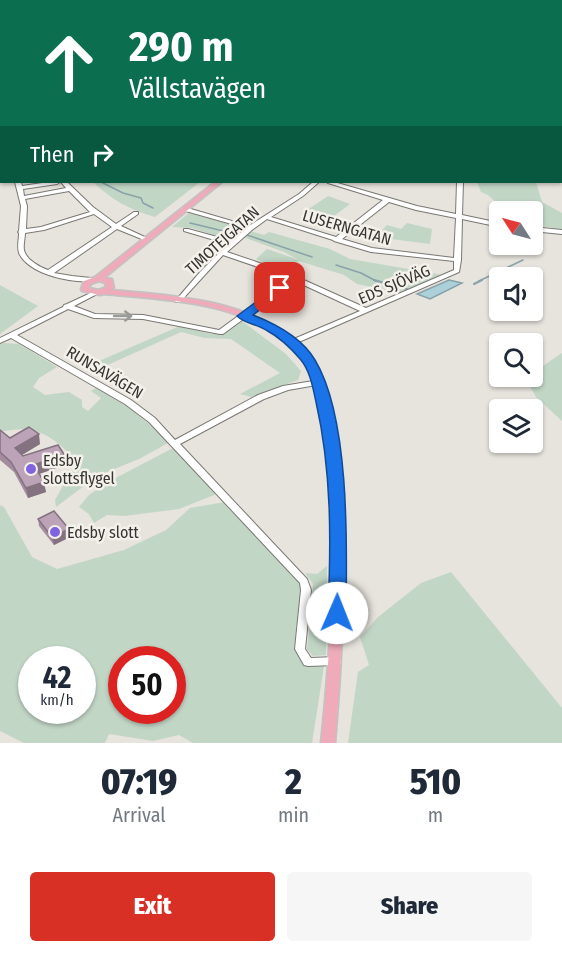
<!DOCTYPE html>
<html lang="en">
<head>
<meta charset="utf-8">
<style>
	:root { --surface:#fff; --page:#f6f6f7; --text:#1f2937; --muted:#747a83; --accent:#d93025 }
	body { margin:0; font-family:"Fira Sans Condensed",sans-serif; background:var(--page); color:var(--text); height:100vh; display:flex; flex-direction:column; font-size:22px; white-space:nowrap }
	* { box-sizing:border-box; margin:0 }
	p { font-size:20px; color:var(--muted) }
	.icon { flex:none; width:33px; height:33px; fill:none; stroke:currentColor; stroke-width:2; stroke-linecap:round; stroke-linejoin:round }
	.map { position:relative; height:743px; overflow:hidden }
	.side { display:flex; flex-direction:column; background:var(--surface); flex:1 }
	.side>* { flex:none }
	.banner { position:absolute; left:0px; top:0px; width:562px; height:183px; box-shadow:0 2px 4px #0004; background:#0b6e4f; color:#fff; overflow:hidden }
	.needle { width:39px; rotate:306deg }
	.buttons { position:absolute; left:489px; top:201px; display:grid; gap:12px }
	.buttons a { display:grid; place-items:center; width:54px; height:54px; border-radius:6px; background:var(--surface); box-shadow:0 2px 4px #0004; font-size:30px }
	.speed { position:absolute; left:18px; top:646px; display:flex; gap:12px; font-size:30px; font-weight:700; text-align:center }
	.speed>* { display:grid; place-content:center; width:78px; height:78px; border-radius:50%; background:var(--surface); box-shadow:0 2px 4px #0004; line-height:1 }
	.speed small { font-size:15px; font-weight:400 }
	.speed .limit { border:9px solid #d22; background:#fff; color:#111 }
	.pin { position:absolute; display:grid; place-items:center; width:51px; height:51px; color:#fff; margin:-26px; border-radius:12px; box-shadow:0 3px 9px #0006 }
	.me { position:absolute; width:66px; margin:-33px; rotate:1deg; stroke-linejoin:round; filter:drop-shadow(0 0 4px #0008) }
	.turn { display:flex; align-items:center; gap:21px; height:126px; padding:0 30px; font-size:27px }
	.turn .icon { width:78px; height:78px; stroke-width:2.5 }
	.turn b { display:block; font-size:42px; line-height:51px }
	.then { display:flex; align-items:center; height:57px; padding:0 30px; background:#0003; gap:12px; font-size:22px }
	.eta { display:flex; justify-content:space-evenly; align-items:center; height:102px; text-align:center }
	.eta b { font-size:36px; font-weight:800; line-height:42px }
	.button { display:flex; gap:12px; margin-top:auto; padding:12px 30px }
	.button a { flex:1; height:69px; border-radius:6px; background:var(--accent); color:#fff; font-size:24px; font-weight:800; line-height:69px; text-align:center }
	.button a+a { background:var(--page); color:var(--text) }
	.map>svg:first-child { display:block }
</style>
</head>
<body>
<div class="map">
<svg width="562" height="743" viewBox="0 0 562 743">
	<rect width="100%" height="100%" fill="#e7e3dd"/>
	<!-- green -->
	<path fill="#c2d6c6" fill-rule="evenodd" d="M93,182H200L155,217C130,210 112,200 93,182Z
		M477,182H536L542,202L562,213V229L533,225L532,212L505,211L488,195L481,192Z
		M328,196L350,204L326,222L301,214Z
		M189,213L244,228L230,240L192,228L172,227Z
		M407,223L432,229L430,244L375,237L387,225L401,229Z
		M249,231L264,235L269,232L330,249L350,259L443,275L405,294L357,284L344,275L299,261L284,272L256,259L267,249L299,260L284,252L243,237Z
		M0,285L38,306L0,334Z
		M242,321L286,354L301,371L298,380L251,397L240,394L280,373L231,339L205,338L181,332L92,372L83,368L180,326L212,334L221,333Z
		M6,343L19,344L57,367L39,378L33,387L45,395L69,392L82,400V407L88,411L101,398L91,391L96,388L130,408L170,442L139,459L97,476L56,507L55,500L77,461C52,436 37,423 0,432V344Z
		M562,353V421L536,397L528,383L534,372Z
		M175,447L216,493L214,495L179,509L125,516L107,515L94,523L89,514L79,507L89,495L108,482Z
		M225,502L302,586L297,650L304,666H324L312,743H193L179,735L153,741L109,734L105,743H24L0,731V505L4,507L32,557L57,569L124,550L166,530L190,508ZM32,660H82V711H32ZM122,660H172V711H122Z
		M327,566L326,655L313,656L307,649L313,584L305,573L317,574Z
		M451,572L562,708V743H348L358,672L369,665L360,637L378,617L421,583Z"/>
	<!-- water -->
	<path fill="#acd0da" stroke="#89a2a8" stroke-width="1.5" d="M449,280L462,283L430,299L417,294Z"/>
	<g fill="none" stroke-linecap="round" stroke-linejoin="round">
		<!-- stream-far1 -->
		<path stroke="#89a2a8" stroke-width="1.5" d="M101,182L123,193L141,198L143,203L153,208
			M190,223L236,234
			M247,235L312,257
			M336,265L361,273L376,281
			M479,281L523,260"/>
		<!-- stream -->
		<path stroke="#89a2a8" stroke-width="2" d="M374,280L407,289
			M474,284L482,280"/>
		<defs>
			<path id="minor" d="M42,0H46V2H42Z
				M110,0H114L113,2H108Z
				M128,0H134L137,2H130Z
				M266,0H274L275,1L269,2Z
				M326,0H331L329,2H323Z
				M0,5H2V8H0Z
				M0,16H2V18H0Z
				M561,59H562V61H561Z
				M0,123H2V126L0,127Z
				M0,139L2,140V143H0Z
				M15,182H21L22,186L49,182H60L57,184L23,189L24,196L66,188L61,182H67L93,207L116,224L134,212H138V214L121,226L149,239L146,241L144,240L117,229L54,273L72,276L91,278L93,279L94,280L93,281C72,283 29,275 19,253C17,247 19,239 19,233L18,232L19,231L21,206ZM69,191L90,212L41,227L26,229L27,206L25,199ZM94,214L112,227L48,270C40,267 26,260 24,250C23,245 25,238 25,233L44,230Z
				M313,182H319L303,196L271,217L336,237L383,200L328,183L327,182H334L417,206L456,214L457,182H463L462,215L500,223V227L462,219L461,260L459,272L292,345H289L288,343L289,341L360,311L295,281L223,334H220L143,319L94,318L68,309L17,335L131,400L155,418L175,440L258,395L283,386L319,380H322L323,382L322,384L288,390L264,399L180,444L307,579L311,590L305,649L311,658L336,657L340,658L341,661L340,664L336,665L308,666L304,665L295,649L301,590L300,583L149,422L125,404L11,338L0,343V338L63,307L64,305L67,304L95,291L98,293L97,294L74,306L95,314L143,315L219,330L290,278L223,255L180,302H176L175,301L176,300L201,271L228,244L184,231V229H188L232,241L246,228L182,210L181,209L184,207L249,226L299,194ZM389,202L416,210L456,218L454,258L372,248L342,239ZM267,219L333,240L334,241L371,252L454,261V270L366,308L286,272L227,252L252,230Z
				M532,227L562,230V234L532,231Z"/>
			<path id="major" d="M391,0H397L396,2H389Z
				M215,182H222L104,278L112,279L114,288L112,290C174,296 249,299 297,343C306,351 314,360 319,372C331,398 334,428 337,456C348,552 343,647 335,743H321C331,646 337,550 327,453C324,425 321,394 309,369C304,359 297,352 289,344C239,301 166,300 104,294L100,295L82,291L81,289L84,281L95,277ZM99,281L105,283L106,287L99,290L89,288L91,284Z"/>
		</defs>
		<!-- minor casing -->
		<use href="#minor" stroke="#7b7873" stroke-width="2"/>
		<!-- major casing -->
		<use href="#major" stroke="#c3c2c2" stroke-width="3"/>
		<!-- minor -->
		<use href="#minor" fill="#fff" fill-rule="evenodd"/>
		<!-- major -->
		<use href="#major" fill="#f0abba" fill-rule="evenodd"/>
		<!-- rail -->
		<path stroke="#73716e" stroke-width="1.5" stroke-dasharray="5 3" stroke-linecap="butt" d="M533,0L538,2"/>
	</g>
	<!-- wall -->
	<path fill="#a28c9e" d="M0,430L10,438L40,444L22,455L23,456L65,465L39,474L46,492L28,498L14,472L0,460Z
		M38,519L70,537L54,545L39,526Z"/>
	<!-- shaded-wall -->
	<path fill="#847281" d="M357,0H369L365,2H353Z
		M39,434L40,444L17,458L15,448Z
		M64,454L65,465L36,475L34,465Z
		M44,482L46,492L28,498L26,488Z
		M69,529L70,537L54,545L52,537Z"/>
	<!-- building -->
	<path fill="#bca3b8" stroke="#847281" stroke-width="1.5" d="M334,0H356L353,2H330Z
		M29,427L39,434L15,448L23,456L58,445L64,454L34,465L44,482L26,488L11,462L0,452V430L10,438Z
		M54,511L69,529L52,537L38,519Z"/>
	<!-- one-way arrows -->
	<defs><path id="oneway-shaft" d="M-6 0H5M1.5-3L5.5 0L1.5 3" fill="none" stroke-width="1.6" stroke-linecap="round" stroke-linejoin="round" transform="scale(1.5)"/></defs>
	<use stroke="#9a9a99" href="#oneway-shaft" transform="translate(123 316)"/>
	<!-- route -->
	<path fill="#1a73e8" stroke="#114b97" stroke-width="1.5" d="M280,284L286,288L284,291L253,315C276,324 302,338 315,360C350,418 347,546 346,613L343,618L337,620L331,618L328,613C331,543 332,472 316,402C313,388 310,371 301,360C291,348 279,337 266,330C257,324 245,324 237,316Z"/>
	<!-- markers -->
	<g fill="#8064df" stroke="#f4f0ea" stroke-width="2">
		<circle cx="31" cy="469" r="6"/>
		<circle cx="55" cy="532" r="6"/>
	</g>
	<g text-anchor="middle" stroke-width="5" stroke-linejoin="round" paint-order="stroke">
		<!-- street labels -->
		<g font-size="16" fill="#363533" stroke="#f4f0ea">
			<text transform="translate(347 227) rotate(16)" y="6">LUSERNGATAN</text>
			<text transform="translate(222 240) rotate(-42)" y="6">TIMOTEJGATAN</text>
			<text transform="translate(394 284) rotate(-23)" y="6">EDS SJÖVÄG</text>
			<text transform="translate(105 372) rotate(31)" y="6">RUNSAVÄGEN</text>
		</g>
		<!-- poi labels -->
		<g font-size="16" fill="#363533" stroke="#f4f0ea" text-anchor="start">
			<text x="43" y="466">Edsby<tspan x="43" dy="18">slottsflygel</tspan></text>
			<text x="67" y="538">Edsby slott</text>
		</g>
	</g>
</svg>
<div class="buttons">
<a><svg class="needle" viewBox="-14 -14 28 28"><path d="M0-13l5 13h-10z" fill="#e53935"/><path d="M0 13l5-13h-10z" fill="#747a83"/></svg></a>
<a><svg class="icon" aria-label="sound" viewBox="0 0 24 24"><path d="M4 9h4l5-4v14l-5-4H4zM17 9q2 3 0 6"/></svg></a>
<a><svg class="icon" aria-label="search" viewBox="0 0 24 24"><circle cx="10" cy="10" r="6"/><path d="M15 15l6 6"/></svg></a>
<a><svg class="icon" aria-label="layers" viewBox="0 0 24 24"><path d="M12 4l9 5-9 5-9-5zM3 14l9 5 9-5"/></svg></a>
</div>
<div class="speed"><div>42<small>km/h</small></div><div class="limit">50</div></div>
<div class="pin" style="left:280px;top:288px;background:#d93025"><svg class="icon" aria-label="arrive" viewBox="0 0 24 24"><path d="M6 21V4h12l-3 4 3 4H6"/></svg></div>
<svg class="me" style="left:337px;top:613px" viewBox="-20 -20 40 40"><circle r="19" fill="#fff"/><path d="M0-13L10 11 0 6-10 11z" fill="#1a73e8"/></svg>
<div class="banner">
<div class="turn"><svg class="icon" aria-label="ahead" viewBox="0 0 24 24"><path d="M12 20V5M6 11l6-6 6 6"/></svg><div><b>290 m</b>Vällstavägen</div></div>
<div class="then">Then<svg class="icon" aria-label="right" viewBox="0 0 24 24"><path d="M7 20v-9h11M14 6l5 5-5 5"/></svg></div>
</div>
</div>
<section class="side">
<div class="eta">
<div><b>07:19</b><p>Arrival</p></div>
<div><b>2</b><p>min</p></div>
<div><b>510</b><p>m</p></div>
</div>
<div class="button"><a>Exit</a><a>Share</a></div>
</section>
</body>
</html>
